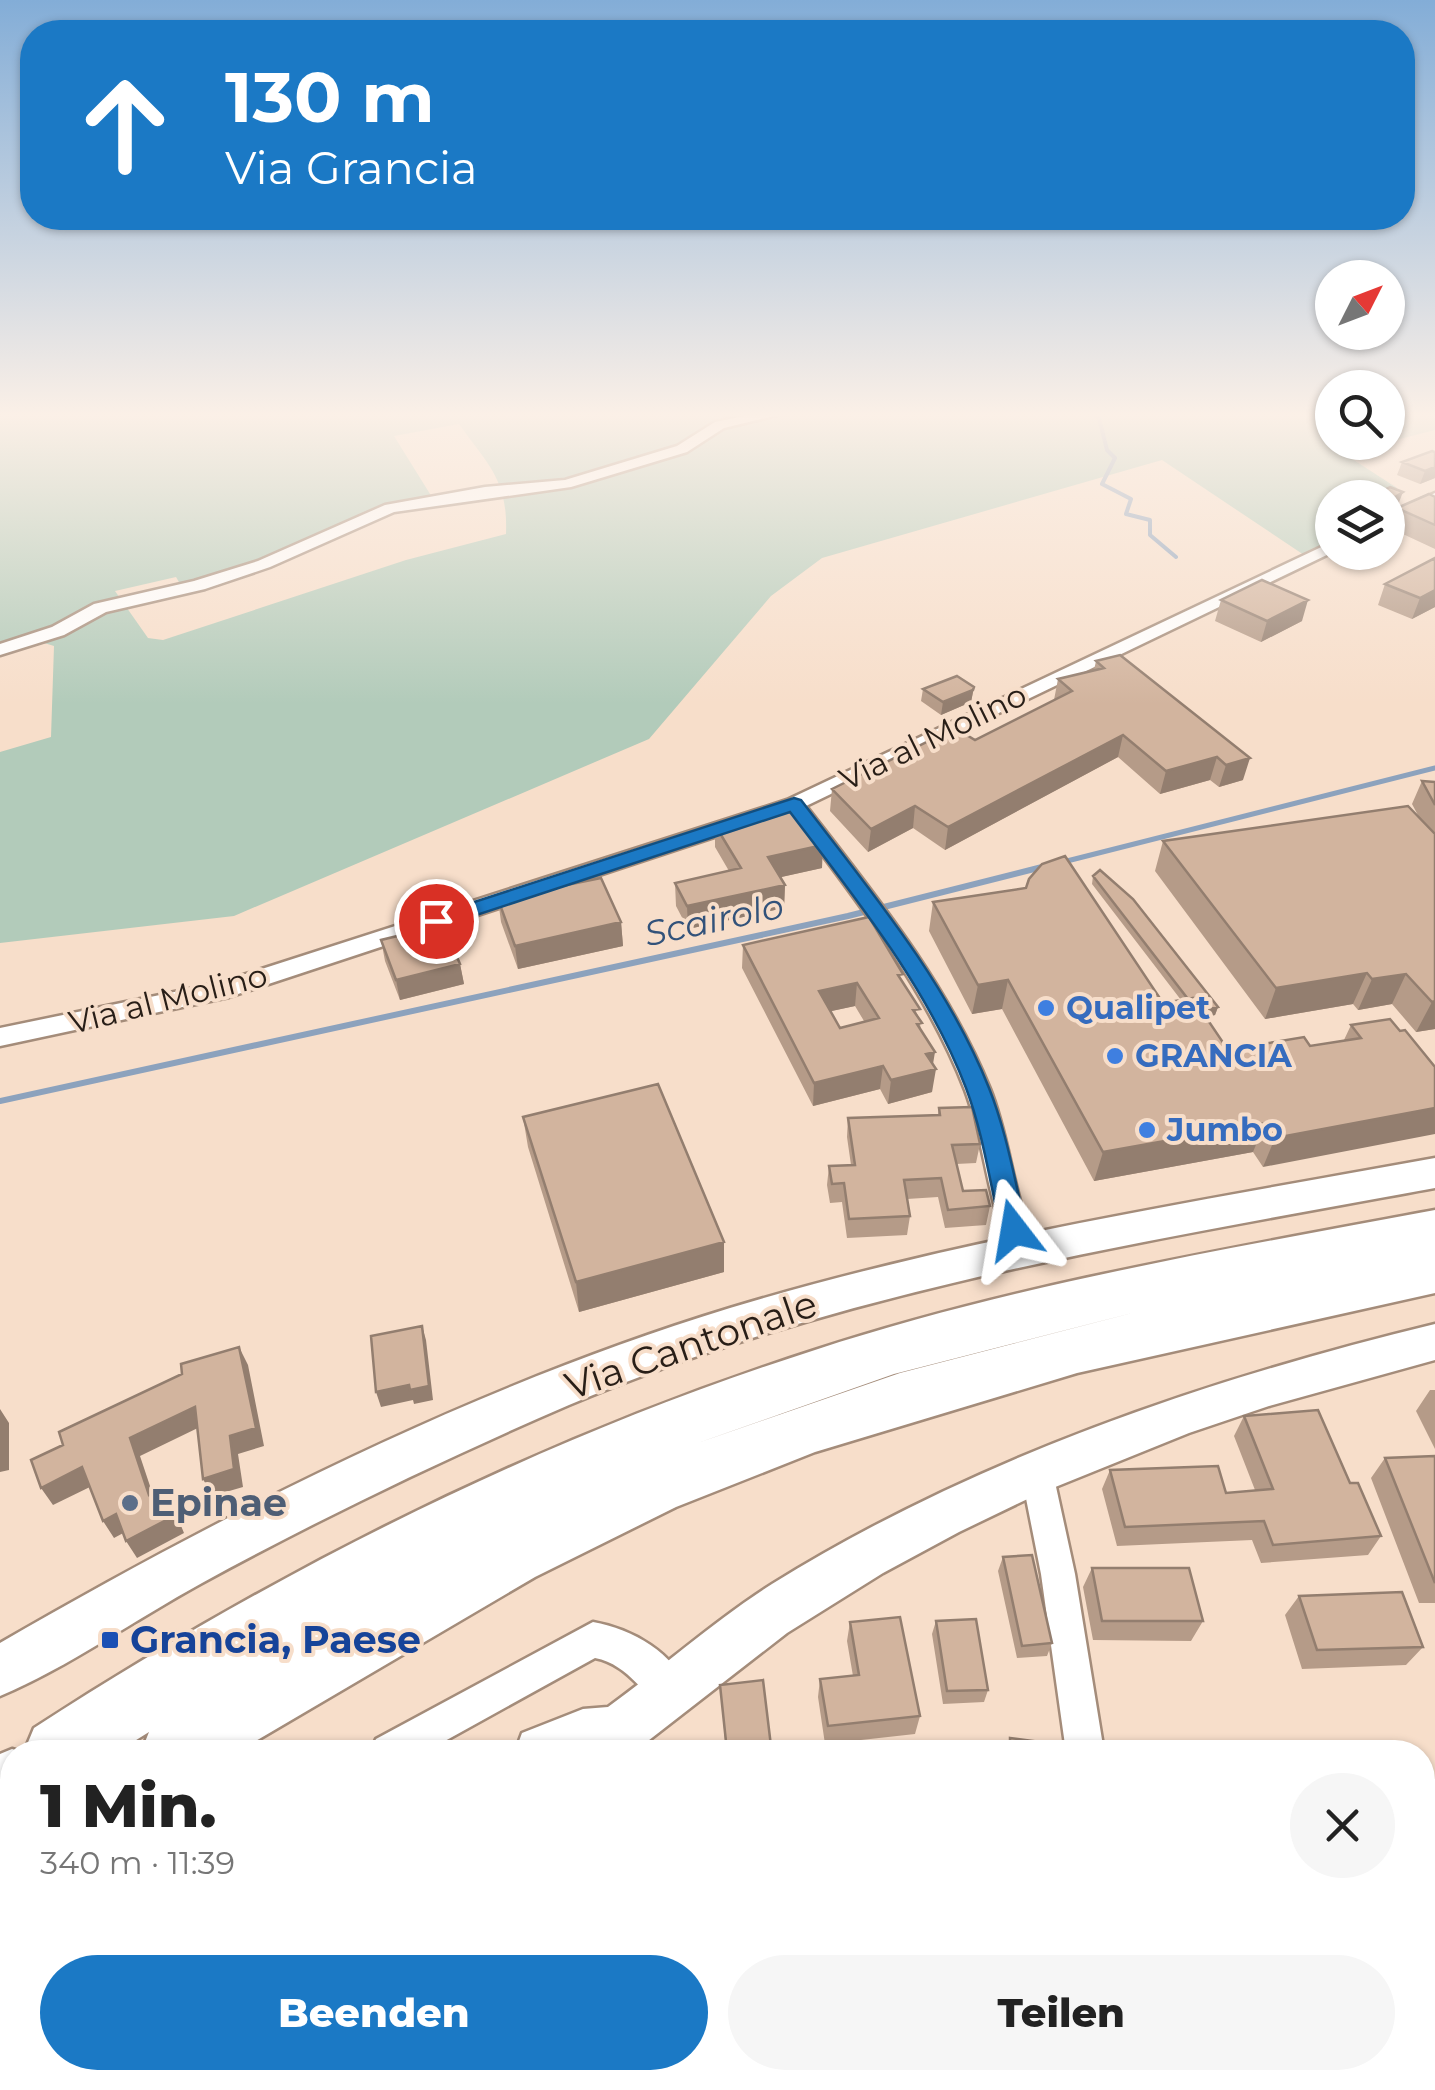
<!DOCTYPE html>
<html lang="de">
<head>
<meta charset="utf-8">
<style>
	:root { --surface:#fff; --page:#f6f6f6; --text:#222; --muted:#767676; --accent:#1b79c5 }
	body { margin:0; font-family:Montserrat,sans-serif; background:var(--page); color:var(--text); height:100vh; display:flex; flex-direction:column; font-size:38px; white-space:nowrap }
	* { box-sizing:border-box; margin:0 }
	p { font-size:32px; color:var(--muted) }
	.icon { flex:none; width:55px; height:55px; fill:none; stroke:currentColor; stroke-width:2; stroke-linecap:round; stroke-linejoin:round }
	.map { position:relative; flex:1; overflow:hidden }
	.sheet { position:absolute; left:0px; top:1740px; width:1435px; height:350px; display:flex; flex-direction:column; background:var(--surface); border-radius:40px 40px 0 0; box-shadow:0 2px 8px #0004 }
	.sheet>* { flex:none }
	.top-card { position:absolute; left:20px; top:20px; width:1395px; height:210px; border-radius:40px; box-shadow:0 2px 8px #0004; background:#1b79c5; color:#fff; overflow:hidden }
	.needle { width:65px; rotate:48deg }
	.buttons { position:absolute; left:1315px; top:260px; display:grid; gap:20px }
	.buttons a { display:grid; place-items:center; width:90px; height:90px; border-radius:50%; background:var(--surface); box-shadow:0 2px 8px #0004; font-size:50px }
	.pin { position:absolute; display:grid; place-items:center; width:85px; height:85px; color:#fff; margin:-42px; border:5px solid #fff; border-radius:50%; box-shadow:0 2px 10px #0007 }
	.me { position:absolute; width:110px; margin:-55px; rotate:346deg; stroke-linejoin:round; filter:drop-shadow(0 0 8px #0008) }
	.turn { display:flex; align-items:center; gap:35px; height:210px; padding:0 40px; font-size:45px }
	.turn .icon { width:130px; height:130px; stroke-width:2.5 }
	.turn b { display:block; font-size:70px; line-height:85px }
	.round { display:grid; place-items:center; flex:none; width:105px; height:105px; border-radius:52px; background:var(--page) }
	.head { display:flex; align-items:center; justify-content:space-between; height:170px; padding:0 40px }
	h1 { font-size:60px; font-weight:800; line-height:75px }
	.primary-button { display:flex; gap:20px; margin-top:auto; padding:20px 40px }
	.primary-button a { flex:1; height:115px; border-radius:60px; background:var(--accent); color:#fff; font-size:40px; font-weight:800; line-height:115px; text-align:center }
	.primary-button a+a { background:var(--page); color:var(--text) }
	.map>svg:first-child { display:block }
</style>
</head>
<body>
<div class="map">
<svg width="1435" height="2090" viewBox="0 0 1435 2090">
	<rect width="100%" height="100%" fill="#f7deca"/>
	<!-- green -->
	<path fill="#b2cbba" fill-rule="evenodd" d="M0,412H1332V442L1384,443L1343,453L1397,488L1377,497L1332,498V547L1310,559L1162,460L822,558L771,596L649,739L234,916L0,943V752L51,737L54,646L25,637L0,642ZM459,424C489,466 508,480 506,534L406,560L163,640L148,638L115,591L176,577L183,589L264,565L390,508L435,502L394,436Z
		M1388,412H1435V430L1388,442Z
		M913,2078H1064L1067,2090H915Z"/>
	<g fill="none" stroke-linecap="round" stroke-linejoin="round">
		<!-- stream-far2 -->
		<path stroke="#8ca2bd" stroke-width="4" d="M1088,412L1099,418L1107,450L1115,458L1102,484L1131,499L1126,514L1150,520V535L1176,557"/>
		<!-- stream-far1 -->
		<path stroke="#8ca2bd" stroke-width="5" d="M1063,862L1435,768"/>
		<!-- stream -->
		<path stroke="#8ca2bd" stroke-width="6" d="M0,1101L848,916L1046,866"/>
		<defs>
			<path id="street" d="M764,412H790L724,428L687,452L571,487L394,512L270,567L205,589L106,612L64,635L0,655V644L52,627L94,604L194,581L258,561L385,505L485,487L565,480L677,446L715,422Z
				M1435,493V504L1388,525V514Z
				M1332,542L1333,552L806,806C875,895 947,983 990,1089C1011,1141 1013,1200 1038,1250L1034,1258L1024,1262L1014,1258C987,1206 986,1145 965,1090C925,987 856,899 790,812L229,997L0,1046V1028L218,983L787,800Z
				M1037,1458L1049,1462L1053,1473L1075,1574L1104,1752H1066L1041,1574L1021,1473L1025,1462Z
				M593,1622C633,1629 674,1653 690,1692L685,1705L672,1710C642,1698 631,1665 595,1658L425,1752H370L376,1739Z
				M0,1807L12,1813V1853L0,1848Z
				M138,2078H191L186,2090H133Z
				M1088,2078H1132L1134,2090H1090Z"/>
			<path id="secondary" d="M1435,1158V1188C1142,1242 846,1288 569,1405C444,1459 321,1518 202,1583C136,1619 67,1668 0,1696V1643C226,1512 480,1384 730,1308C961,1238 1199,1201 1435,1158Z
				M1435,1324V1360L1269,1406L1189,1433L1038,1494L959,1532L883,1573L787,1633L635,1751L515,1752L522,1733L583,1709L608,1707C663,1667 714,1621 772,1584C975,1458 1205,1380 1435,1324Z
				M12,2049V2078H45L41,2090H0V2054Z"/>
			<path id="highway" d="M1435,1210V1293L1077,1373L815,1452L676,1507L535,1577L237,1752H141L149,1732L117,1752H24L34,1728C276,1571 540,1438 815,1350C1017,1284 1227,1249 1435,1210ZM1144,1310L900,1373L692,1445L894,1374Z
				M12,1749L22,1752H12V1821L0,1827V1754Z
				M12,1832V1908L0,1913V1837Z"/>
		</defs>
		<!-- street casing -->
		<use href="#street" stroke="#a48c7a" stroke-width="5"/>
		<!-- secondary casing -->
		<use href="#secondary" stroke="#a48c7a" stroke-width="5"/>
		<!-- highway casing -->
		<use href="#highway" stroke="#a48c7a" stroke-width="5"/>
		<!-- street -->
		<use href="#street" fill="#fff" fill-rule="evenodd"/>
		<!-- secondary -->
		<use href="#secondary" fill="#fff" fill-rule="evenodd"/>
		<!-- highway -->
		<use href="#highway" fill="#fff" fill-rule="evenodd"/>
	</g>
	<!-- wall -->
	<path fill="#b59b88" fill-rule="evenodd" d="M1435,452V478L1420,484L1397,475L1402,462Z
		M1435,497V549L1390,528L1397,508Z
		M1435,558V607L1412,619L1378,605L1385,584Z
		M1221,600L1302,621L1261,642L1215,621Z
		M1120,655L1243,780L1219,787L1210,780L1160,794L1118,757L945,850L913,828L868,852L830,811L832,789L975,740L1054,700L1058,679L1094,670L1096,661Z
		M974,687L971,702L941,715L921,701L923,689Z
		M1422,781L1435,782V1029L1416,1032L1392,1004L1358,1010L1353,1004L1265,1019L1155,871L1163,841L1420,819L1412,804Z
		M715,825L822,868L781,877L785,885L784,908L688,929L676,906L675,883L729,871L715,847Z
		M1093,876L1218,1007L1215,1015L1206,1017L1228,1050L1310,1046L1344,1040L1351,1025L1390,1019L1263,1167L1253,1152L1094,1181L1002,1009L972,1014L929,931L933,902L1163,1003L1181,1000L1092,884Z
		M498,899L621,922L623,946L518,969L501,922Z
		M381,940L460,964L464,984L400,1000L385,961Z
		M743,945L902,982L919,1018L921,1030L933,1065L932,1092L888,1104L880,1089L813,1106L742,968ZM855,1006L864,1021L840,1028L831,1011Z
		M939,1108L980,1144L976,1163L956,1164L963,1191L990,1206L986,1225L945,1228L938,1197L907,1199L910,1216L907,1235L847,1238L842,1202L830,1203L827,1185L829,1166L851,1165L847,1137L848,1118L938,1115Z
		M523,1117L724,1272L579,1312L528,1147Z
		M1430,1390H1435V1449L1416,1411Z
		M1244,1416L1350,1483L1381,1536L1368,1555L1261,1563L1252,1540L1117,1546L1102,1489L1110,1470L1226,1493L1255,1490L1234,1436Z
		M1435,1456V1603H1419L1371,1478L1385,1458Z
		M1003,1557L1052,1643L1047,1656L1017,1658L998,1571Z
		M1092,1568L1203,1621L1191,1641L1093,1640L1083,1587Z
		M1299,1596L1423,1647L1406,1665L1302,1669L1285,1615Z
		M936,1621L988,1690L984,1702L943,1704L932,1634Z
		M850,1622L920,1716L915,1734L825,1744L818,1697L820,1679L853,1676L847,1641Z
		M720,1685L771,1746L770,1752H726Z
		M1010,1738L1064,1752H1004Z
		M1435,1888V1978H1422V1889Z
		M1133,2078H1307L1312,2090H1137Z
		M1355,2078H1422L1435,2090H1336L1351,2082L1356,2081Z"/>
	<!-- shaded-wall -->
	<path fill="#937e6f" d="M1435,467V478L1420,484L1425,471Z
		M1403,492L1398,505L1388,512L1389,501Z
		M1435,590V607L1412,619L1420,598Z
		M1308,600L1302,621L1261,642L1267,621Z
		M974,687L971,702L941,715L943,702Z
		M1123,735L1118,757L945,850L948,827Z
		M1217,757L1210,780L1160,794L1166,771Z
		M1250,758L1243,780L1219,787L1226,765Z
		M915,806L913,828L868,852L871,829Z
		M823,845L822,868L768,880V857Z
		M785,885L784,908L688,929L687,906Z
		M621,922L623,946L518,969L515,946Z
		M460,964L464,984L400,1000L396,980Z
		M1367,973L1353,1004L1265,1019L1276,988Z
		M1406,974L1392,1004L1358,1010L1372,979Z
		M1008,980L1002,1009L972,1014L978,985Z
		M857,983L855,1006L818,1014L819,991Z
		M1435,1001V1029L1416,1032L1432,1002Z
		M1218,1007L1215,1015L1196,1020L1198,1012Z
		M935,1052L932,1070L936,1069L932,1092L888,1104L891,1080L926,1054Z
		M883,1066L880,1089L813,1106L814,1083Z
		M1435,1108V1134L1263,1167L1275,1138Z
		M1265,1123L1253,1152L1094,1181L1103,1152Z
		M724,1242V1272L579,1312L576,1282Z
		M422,1326L426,1340L433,1400L414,1404L413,1400L381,1407L376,1392Z
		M239,1347L248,1365L264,1446L238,1454L243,1487L212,1496L203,1479L230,1436Z
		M195,1407L204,1425L140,1456L159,1513L149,1495L130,1438Z
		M0,1409L9,1423V1470L0,1472Z
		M82,1467L94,1485L53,1505L41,1488Z
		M163,1489L173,1506L184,1533L137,1558L126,1541Z
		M116,1514L127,1531L114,1538L103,1521Z
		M594,2078H597V2090H594Z"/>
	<!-- building -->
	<path fill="#d2b49e" stroke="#937e6f" stroke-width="2.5" fill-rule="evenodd" d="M1432,451L1435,452V467L1425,471L1402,462Z
		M1390,487L1403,492L1389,501V513L1388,512V498H1368Z
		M1429,494L1435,497V525L1397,508Z
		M1435,558V590L1420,598L1385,584Z
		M1262,580L1308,600L1267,621L1221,600Z
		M1120,655L1250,758L1226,765L1217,757L1166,771L1123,735L948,827L915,806L871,829L832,789L955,728L975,740L1072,691L1058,679L1104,668L1096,661Z
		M957,676L974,687L973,690L943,702L923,689Z
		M1422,781L1435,782V805Z
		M1408,806L1435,834V1001L1432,1002L1406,974L1372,979L1367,973L1276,988L1163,841Z
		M798,808L823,845L768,857L785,885L687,906L675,883L741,868L715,825Z
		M1065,856L1163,1003L1193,998L1228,1050L1304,1037L1310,1046L1361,1038L1351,1025L1390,1019L1400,1031L1405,1030L1435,1067V1108L1275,1138L1265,1123L1103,1152L1008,980L978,985L933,902L1026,888L1029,879L1042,864Z
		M1100,870L1133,899L1218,1007L1202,1011L1193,998L1188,999L1093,876Z
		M601,878L621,922L515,946L498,899Z
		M869,917L903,974L898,975L920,1009L913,1010L922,1023L917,1024L935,1052L926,1054L936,1069L891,1080L883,1066L814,1083L743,945ZM857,983L879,1018L840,1028L819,991Z
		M443,925L460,964L396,980L381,940Z
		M658,1084L724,1242L576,1282L523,1117Z
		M972,1107L980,1144L952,1145L963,1191L986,1190L990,1206L948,1210L941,1178L904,1180L910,1216L849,1219L844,1183L832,1184L829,1166L855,1165L848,1118L940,1115L939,1108Z
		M422,1326L429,1386L410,1390L409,1385L376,1392L371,1336Z
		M239,1347L256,1428L230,1436L234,1469L203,1479L195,1407L130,1438L149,1495L163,1489L174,1516L126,1541L116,1514L103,1521L82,1467L41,1488L31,1460L63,1445L59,1432L182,1374L181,1364Z
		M1318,1410L1350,1483H1358L1381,1536L1273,1545L1264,1521L1125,1527L1110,1470L1218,1466L1226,1493L1273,1489L1244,1416Z
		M1435,1456V1583L1385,1458Z
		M1032,1555L1052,1643L1022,1646L1003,1557Z
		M1092,1568H1189L1203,1621H1102Z
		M1402,1592L1423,1647L1317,1650L1299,1596Z
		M900,1617L920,1716L828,1726L820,1679L859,1675L850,1622Z
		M976,1619L988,1690L947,1691L936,1621Z
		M763,1680L771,1746L727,1751L720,1685Z
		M1010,1738L1064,1745V1752H1010Z
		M1422,1803L1430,1826H1422Z
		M1435,1888V1965L1422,1966V1889Z
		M1435,2008V2090H1354L1351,2082L1372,2078H1422V2011Z
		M396,2078H426L435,2090H385Z
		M526,2078H594V2090H525Z
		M789,2078H864L865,2090H790Z
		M1148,2078H1307L1312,2090H1152Z
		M748,2082L749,2090H685Z"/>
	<!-- sky -->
	<linearGradient id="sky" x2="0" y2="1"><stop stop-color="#83add7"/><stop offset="0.59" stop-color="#fbf0e7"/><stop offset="1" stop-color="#fbf0e7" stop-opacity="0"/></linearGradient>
	<rect width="1435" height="704" fill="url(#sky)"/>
	<!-- route -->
	<path fill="#1b79c5" stroke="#124f80" stroke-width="2.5" d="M794,798L801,800C870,890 947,982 989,1088C1007,1133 1015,1183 1027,1230L1023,1237L1014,1240L1005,1237L1001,1230C990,1183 983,1133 966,1088C927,986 855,898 790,812L443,926H428L425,921L428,917Z"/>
	<!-- markers -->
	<g fill="#3f7fe0" stroke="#f7deca" stroke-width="4">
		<circle cx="1046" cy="1008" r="10"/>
		<circle cx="1115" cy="1056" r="10"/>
		<circle cx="1147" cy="1130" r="10"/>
	</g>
	<circle fill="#5c6f8a" stroke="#f7deca" stroke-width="4" cx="130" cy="1503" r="10"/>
	<rect fill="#1a4fb4" stroke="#f7deca" stroke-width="4" x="100" y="1630" width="20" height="20" rx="5"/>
	<g text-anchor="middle" stroke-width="8" stroke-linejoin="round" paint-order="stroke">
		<!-- street labels -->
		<g font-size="32" fill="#281e17" stroke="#f7deca">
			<text transform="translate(933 737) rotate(-26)" y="11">Via al Molino</text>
			<text transform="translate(168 999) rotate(-14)" y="11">Via al Molino</text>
		</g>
		<!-- shop labels -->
		<g font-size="32" font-weight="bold" fill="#366cbe" stroke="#f7deca" text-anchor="start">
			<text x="1066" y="1019">Qualipet</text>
			<text x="1135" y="1067">GRANCIA</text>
			<text x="1167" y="1141">Jumbo</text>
		</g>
		<!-- water labels -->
		<g font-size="35" font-style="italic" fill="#32527a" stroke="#f7deca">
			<text transform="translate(714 920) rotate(-12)" y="12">Scairolo</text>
		</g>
		<!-- near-street labels -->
		<g font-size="38" fill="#281e17" stroke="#f7deca">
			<text transform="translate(691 1345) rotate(-19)" y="13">Via Cantonale</text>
		</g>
		<!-- near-service labels -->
		<g font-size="38" font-weight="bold" fill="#4e5e75" stroke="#f7deca" text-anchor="start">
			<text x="150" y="1516">Epinae</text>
		</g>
		<!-- near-transit labels -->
		<g font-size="38" font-weight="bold" fill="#164399" stroke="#f7deca" text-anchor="start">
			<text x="130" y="1653">Grancia, Paese</text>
		</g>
	</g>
</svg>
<div class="buttons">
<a><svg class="needle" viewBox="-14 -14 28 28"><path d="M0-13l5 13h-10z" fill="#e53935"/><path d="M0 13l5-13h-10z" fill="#767676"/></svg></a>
<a><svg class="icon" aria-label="search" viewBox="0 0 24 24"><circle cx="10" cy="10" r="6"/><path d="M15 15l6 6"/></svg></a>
<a><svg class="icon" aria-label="layers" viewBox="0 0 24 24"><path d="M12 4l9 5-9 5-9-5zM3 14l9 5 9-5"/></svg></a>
</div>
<div class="pin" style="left:436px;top:921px;background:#d93025"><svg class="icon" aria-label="arrive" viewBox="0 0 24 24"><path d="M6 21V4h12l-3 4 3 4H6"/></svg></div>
<svg class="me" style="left:1014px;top:1230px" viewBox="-20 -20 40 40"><path d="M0-17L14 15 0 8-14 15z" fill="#1b79c5" stroke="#fff" stroke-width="4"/></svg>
<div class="top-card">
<div class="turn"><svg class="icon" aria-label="ahead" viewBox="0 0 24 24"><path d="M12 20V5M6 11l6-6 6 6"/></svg><div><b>130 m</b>Via Grancia</div></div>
</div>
<section class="sheet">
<div class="head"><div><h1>1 Min.</h1><p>340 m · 11:39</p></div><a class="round"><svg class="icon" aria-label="close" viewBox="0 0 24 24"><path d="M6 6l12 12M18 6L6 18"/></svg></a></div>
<div class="primary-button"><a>Beenden</a><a>Teilen</a></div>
</section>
</div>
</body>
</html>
